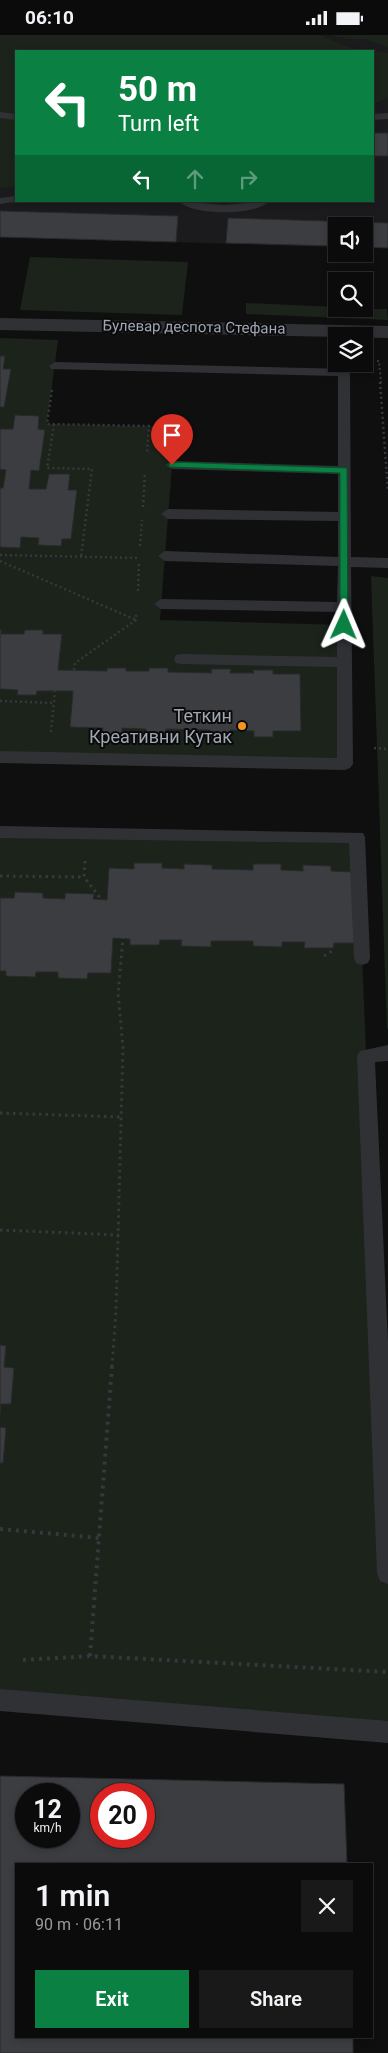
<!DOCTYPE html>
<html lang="en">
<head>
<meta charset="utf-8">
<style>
	:root { --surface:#0b0b0c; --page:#19191a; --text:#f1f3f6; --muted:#9a9b9d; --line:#2b2b2d; --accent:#0b8043 }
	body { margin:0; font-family:Roboto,sans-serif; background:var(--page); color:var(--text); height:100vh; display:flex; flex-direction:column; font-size:19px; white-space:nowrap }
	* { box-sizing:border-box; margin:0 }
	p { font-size:16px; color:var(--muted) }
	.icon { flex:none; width:28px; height:28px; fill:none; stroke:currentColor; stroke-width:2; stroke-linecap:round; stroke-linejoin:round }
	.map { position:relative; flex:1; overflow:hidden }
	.side { position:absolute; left:15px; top:1828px; width:358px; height:175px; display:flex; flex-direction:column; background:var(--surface); border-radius:0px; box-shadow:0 2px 8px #0003,0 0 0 1px var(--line) }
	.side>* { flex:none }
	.top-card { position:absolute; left:15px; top:15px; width:359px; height:152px; border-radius:0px; box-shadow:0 2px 8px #0003,0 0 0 1px var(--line); background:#0b8043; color:#fff; overflow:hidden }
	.tools { position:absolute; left:328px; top:182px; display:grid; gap:10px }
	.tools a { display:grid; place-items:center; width:45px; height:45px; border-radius:0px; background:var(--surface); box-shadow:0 2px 8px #0003,0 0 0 1px var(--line); font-size:25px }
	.speed { position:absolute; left:15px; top:1748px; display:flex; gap:10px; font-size:25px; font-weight:700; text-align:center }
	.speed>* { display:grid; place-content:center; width:65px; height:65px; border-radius:50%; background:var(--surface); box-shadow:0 2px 8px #0003,0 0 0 1px var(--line); line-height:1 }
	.speed small { font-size:12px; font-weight:400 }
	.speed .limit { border:8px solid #d22; background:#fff; color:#111 }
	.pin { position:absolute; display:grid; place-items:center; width:42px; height:42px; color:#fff; margin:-51px -21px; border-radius:50% 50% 50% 0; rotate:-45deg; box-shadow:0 0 5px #0007 }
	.pin .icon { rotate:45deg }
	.me { position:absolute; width:55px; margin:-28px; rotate:1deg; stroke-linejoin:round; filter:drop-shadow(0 0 4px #0008) }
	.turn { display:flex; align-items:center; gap:18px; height:105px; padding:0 20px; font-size:22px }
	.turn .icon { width:65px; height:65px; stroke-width:2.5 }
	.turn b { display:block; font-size:35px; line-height:42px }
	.lanes { display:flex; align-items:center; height:48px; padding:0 20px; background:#0003; justify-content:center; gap:25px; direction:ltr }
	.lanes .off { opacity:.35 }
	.round { display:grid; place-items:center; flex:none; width:52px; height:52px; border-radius:0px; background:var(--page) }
	.overview { display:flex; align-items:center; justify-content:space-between; height:85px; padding:0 20px }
	h1 { font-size:30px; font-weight:600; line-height:38px }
	.cta { display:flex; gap:10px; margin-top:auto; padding:10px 20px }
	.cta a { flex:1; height:58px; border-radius:0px; background:var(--accent); color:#fff; font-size:20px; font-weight:600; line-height:58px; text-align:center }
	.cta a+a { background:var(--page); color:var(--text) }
	.status { display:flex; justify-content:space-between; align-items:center; height:35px; padding:0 25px; background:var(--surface); direction:ltr }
	.status svg { height:14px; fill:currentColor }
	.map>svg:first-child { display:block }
</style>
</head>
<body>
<div class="status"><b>06:10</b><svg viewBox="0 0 49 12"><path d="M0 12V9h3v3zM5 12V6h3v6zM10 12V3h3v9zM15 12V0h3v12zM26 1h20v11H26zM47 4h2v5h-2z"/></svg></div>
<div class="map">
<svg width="388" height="2018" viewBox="0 0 388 2018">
	<rect width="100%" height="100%" fill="#0f0f10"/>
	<!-- built -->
	<path fill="#1b1b1d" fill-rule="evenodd" d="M0,0H328L346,4H364L388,13V213L364,212V191H336V212L0,202ZM16,16H372V166H16Z"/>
	<!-- green -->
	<path fill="#1b231b" d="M0,0H319L357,15L370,16H16V152L0,153Z
		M328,0H388V13L364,4H346Z
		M373,16L388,18V63L373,69Z
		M30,222L188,227L182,280L20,275Z
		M246,268L336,272V274H387L388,285L246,279Z
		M0,303L58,305L47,389L175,392L160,585L344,590L345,730L0,723Z
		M371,541L388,543V994H387Z
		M0,798L357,802L388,1538V1697L0,1665Z"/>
	<!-- building -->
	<path fill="#3b3d40" stroke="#29292c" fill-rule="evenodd" d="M372,98H388V121H372Z
		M0,176L178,181L176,207L0,202Z
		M228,183L388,188V213L364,212V191H336V211L226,208Z
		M0,321H5L3,334H11L4,372H0Z
		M15,380L39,381L38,394L45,395L39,436L31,435L29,454H46L49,439H70L68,455H77L71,504H62L61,511L38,510L39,503L21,502L20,513L0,512V453H3L6,435L0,434V394H13Z
		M0,595H2L1,599H24L25,595H43V599H62L58,635L107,636V633H126V636H149V633H168V637L212,638L211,634H231L230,638H254L253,635H273V639H300L301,696H273V702H254V696L230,695V702H210V695L166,694L165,701H146V694L122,693V700H102L103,693L70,692L73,656H37L36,660H17L18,655L0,654Z
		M134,828H162V833L184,834V829L212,830V834L253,835V829H281V835L303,836V830L331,831V836L353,837L356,908H334L333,913H304L305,907H282V912L253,911V906H211V912L181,911L182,905H160L159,910H130V904L113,903L111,938H88L87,944L58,943V937H36L35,942L6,941V936H0V863H14L15,857L43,858V863L65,864V858L94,859L93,864L107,865L109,833L134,834Z
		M0,1310L6,1311L4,1332L14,1333L11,1369H1L0,1379Z
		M0,1392L6,1393L3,1428H0Z
		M0,1741L344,1749L347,1829H16V2001H353V2018H0ZM26,1759H69V1801H26ZM101,1759H144V1801H101Z"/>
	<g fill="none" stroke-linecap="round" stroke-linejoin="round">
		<!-- path-far3 -->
		<path stroke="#36383c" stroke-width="2" stroke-dasharray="2 2.5" stroke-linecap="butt" d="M377,326H379L381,348"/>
		<!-- path-far2 -->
		<path stroke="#36383c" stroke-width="2.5" stroke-dasharray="2 3" stroke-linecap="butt" d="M380,347L388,456
			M52,355L47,389L149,391L147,419
			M54,389L47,433L92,434L81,522
			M143,472L145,438
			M140,511L142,485
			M0,520L139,523
			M0,526L136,585
			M138,556L139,528
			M74,635L75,628L136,585V578
			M0,666L54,668
			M51,697L55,656
			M374,713L388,714"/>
		<!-- path-far1 -->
		<path stroke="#36383c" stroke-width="3" stroke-dasharray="2.5 4" stroke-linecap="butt" d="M85,826L84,842L101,864
			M0,841L84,842
			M324,921L332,916
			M0,1078L122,1082
			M0,1195L119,1200
			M112,1332L116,1276L123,1012L118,959L123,903"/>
		<!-- path -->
		<path stroke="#36383c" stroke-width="4" stroke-dasharray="3 5" stroke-linecap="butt" d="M0,1494L99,1503
			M90,1621L112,1331
			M23,1625L90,1621L388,1637"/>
		<!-- service -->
		<path fill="#303135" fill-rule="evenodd" d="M0,77L16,79V85L0,83Z
			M388,78V84L372,85V79Z
			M16,161V166H20L0,169V163Z
			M178,166L224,170L270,166C255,181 193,181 178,166Z
			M55,327L348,334L350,337L351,522L388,523V533L351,532L353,729L350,733L345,735L0,728V716L337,723V632L181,629L176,628L174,624L176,620L181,619L337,622V577L161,574L154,569L161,564L337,567L338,531L165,526L158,521L165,516L338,522V486L168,484L161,479L168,474L338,477V439L172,434L165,430L172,426L338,431V341L51,334L49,331Z
			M0,791L363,798L365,802L370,923L368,928L362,930L356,928L354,923L349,808L0,803Z
			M388,1010V1026L375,1027L388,1307V1549L380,1546L377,1538L357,1021L360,1016Z
			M0,1654L388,1686V1708L0,1676Z"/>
		<!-- minor -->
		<path fill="#303135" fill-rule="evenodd" d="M0,283L388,291V303L0,295Z"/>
	</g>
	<!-- route -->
	<path fill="#0b8043" stroke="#07532c" d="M172,427L347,433L348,593L344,594L340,590V438L169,432V428Z"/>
	<!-- markers -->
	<circle fill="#f79420" stroke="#0a0a0b" stroke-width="2" cx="242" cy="691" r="5"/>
	<g text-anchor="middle" stroke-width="4" stroke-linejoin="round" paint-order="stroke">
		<!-- far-street labels -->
		<g font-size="15" fill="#9fa7b2" stroke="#0a0a0b">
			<text transform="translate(194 292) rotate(1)" y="5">Булевар деспота Стефана</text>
		</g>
		<!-- poi labels -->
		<g font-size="18" fill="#9fa7b2" stroke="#0a0a0b" text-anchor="end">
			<text x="232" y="687">Теткин<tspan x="232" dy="21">Креативни Кутак</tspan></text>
		</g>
	</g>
</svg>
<div class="tools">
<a><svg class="icon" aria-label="sound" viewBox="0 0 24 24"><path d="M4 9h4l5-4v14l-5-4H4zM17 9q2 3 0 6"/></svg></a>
<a><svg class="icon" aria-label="search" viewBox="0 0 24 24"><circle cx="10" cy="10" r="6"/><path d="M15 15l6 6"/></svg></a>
<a><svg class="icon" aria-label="layers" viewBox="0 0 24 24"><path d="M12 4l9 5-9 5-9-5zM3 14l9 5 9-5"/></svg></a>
</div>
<div class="speed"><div>12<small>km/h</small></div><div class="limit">20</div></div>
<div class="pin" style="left:172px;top:430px;background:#d93025"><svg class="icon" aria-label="arrive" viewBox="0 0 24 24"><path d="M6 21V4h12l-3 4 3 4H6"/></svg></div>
<svg class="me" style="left:344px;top:590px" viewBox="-20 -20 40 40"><path d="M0-17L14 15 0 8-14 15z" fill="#0b8043" stroke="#fff" stroke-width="4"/></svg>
<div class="top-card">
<div class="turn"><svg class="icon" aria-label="left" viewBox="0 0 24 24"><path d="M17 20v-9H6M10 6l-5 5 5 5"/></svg><div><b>50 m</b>Turn left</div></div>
<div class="lanes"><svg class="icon" aria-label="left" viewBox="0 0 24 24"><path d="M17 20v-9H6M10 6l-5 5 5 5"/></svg><svg class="icon off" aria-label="ahead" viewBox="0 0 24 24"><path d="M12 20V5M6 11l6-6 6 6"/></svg><svg class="icon off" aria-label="right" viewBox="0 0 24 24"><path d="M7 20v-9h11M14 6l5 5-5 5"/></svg></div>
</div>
<section class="side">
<div class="overview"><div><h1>1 min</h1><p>90 m · 06:11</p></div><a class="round"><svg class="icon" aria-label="close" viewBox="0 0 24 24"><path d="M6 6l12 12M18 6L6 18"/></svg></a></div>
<div class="cta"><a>Exit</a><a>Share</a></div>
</section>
</div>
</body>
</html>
